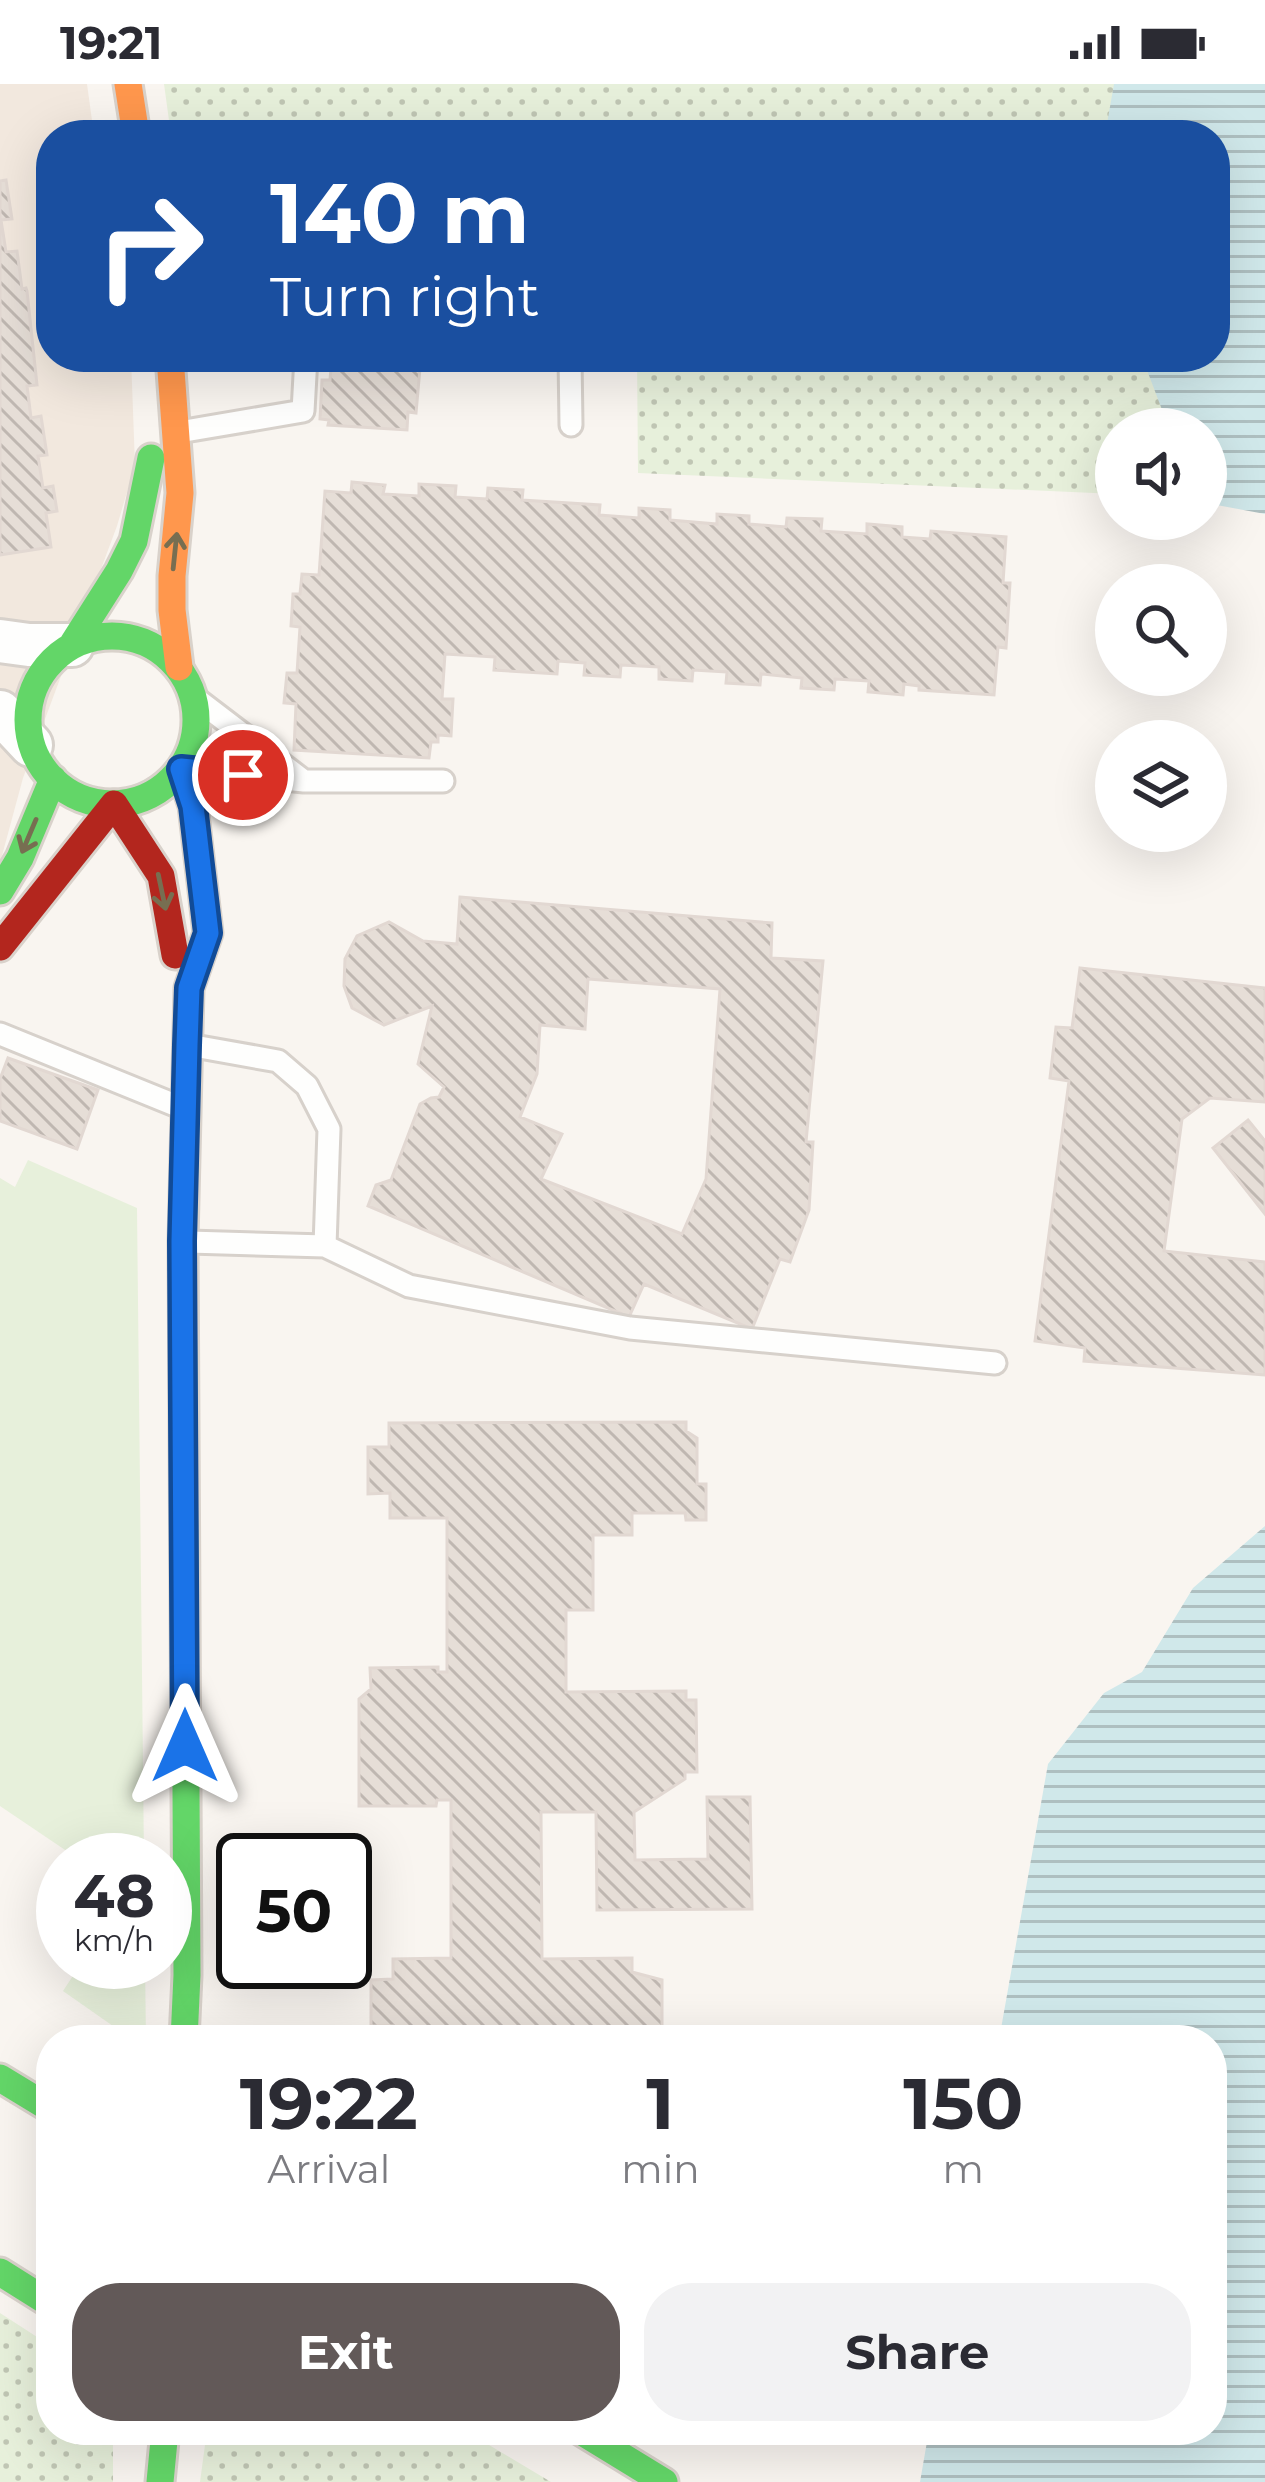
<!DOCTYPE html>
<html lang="en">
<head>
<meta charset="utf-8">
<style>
	:root { --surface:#fff; --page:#f2f2f3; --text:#2b2b33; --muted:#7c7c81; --accent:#625958 }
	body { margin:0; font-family:Montserrat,sans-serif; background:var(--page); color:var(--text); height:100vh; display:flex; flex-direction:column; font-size:45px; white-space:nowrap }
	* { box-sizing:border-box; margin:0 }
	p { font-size:39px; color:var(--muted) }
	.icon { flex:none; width:66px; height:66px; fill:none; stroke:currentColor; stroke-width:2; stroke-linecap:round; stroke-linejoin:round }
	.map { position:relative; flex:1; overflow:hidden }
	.sheet { position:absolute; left:36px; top:1941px; width:1191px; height:420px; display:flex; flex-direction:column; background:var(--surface); border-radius:48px; box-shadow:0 12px 48px #0002 }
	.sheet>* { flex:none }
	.guide { position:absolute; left:36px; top:36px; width:1194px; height:252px; border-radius:48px; box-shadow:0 12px 48px #0002; background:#1a4fa0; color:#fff; overflow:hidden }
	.tools { position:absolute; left:1095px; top:324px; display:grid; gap:24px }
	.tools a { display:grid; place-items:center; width:132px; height:132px; border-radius:50%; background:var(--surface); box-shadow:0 12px 48px #0002; font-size:60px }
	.speed { position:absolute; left:36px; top:1749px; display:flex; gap:24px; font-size:60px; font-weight:700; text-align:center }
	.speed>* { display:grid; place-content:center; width:156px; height:156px; border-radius:50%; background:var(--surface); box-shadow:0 12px 48px #0002; line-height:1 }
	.speed small { font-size:30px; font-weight:400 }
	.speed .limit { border:6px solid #111; border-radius:18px; background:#fff; color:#111 }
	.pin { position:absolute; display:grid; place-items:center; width:102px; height:102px; color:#fff; margin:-51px; border:6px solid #fff; border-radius:50%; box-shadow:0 3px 12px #0007 }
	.me { position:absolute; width:132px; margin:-66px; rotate:0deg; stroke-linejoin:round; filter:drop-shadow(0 0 9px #0008) }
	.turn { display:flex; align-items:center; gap:42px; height:252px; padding:0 36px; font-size:54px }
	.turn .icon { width:156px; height:156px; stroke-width:2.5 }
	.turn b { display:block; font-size:84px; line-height:102px }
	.eta { display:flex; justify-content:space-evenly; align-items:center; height:204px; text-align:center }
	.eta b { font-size:72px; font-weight:700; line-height:84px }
	.button { display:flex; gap:24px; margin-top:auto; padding:24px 36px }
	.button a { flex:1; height:138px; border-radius:48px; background:var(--accent); color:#fff; font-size:48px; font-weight:700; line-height:138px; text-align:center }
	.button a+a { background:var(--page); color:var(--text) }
	.status { display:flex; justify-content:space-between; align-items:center; height:84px; padding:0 60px; background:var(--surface); direction:ltr }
	.status svg { height:33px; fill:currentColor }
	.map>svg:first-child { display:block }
</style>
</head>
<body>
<div class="status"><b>19:21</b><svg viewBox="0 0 49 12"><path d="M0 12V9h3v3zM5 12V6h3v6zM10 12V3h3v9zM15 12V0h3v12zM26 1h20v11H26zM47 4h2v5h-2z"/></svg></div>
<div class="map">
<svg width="1265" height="2398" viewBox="0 0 1265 2398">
	<defs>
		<pattern id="park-dots" width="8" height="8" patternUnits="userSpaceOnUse" patternTransform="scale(3)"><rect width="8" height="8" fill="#e7f0db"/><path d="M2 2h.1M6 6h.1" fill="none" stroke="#c0c6b4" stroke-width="1.8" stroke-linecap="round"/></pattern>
		<pattern id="water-rules" width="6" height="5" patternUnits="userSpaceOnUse" patternTransform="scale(3)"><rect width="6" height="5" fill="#d0e8ea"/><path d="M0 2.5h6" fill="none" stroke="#aebfc0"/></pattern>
		<pattern id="building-back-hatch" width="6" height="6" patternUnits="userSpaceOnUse" patternTransform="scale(3)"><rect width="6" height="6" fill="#e6ded7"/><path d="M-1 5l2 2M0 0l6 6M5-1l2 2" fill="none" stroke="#bfb7b1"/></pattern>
	</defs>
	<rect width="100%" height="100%" fill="#f9f5f0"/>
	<!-- residential -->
	<path fill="#f2e8de" d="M0,0H87L94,51H51V273H131L135,381L117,442L23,694L0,779Z"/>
	<!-- grass -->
	<path fill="#e7f0db" d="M28,1076L137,1124L144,1776H80L0,1722V1094L15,1103Z
		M82,1878H145L146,1956H133L63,1907Z"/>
	<!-- park -->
	<path fill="url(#park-dots)" d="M164,0H1265L1206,345H1116V410L638,389L637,273H1215V51H171Z
		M0,2229L51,2262V2346H113V2398H0Z
		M207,2346H464L551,2398H200Z"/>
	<!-- water -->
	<path fill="url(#water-rules)" d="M1114,0H1265V430L1206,419V345H1165L1164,331L1142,273H1215V51H1105Z
		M1265,1442V2398H920L929,2346H1212V1956H999L1048,1680L1104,1609L1142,1588L1193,1504Z"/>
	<!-- building -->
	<path fill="url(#building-back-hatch)" stroke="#e2d8d2" stroke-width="3" fill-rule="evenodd" d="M6,96L12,135L1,136L6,168L17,167L22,205L26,204L27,207L37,301L27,302L31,334L41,332L47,371L38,372L43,404L53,402L57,427L46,429L51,463L0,471V97Z
		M332,273H410L409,283L420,284L416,329L408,328L407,346L328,341L329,336L320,335L322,296H330Z
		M352,398L385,401L383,410L419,412V400L456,402L455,413L487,415L488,404L523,406L522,416L600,421L599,431L639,434V424L670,426V436L717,440V430L749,432V440L786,443L787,434L822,435L821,447L867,450V440L902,443V453L930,455L931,447L1006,453L1003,499H1010L1006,564L998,563L994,611L919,606V602L904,600L903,611L868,608L869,597L835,595L834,606L801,604L802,594L761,590L760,601L726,599L727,588L693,586L692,597L659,595V583L621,581L620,593L584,591L585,579L558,577L557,590L494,586L495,573L445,570L442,615H453L451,652L438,651V658H431L429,674L294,666L296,620L284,619L287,589H297L300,543L291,542L293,510H300L302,490L319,491L325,407L351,409Z
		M460,813L772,839L771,874L823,877L806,1058H813L809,1126L790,1178L780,1175L752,1245L644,1200L629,1233L368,1122L376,1101L391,1096L420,1020L431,1014L439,1013L444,1003L418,980L432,922L384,941L352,924L344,902L345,875L357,852L389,838L423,857L457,860ZM588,895L720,905L706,1095L682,1150L541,1095L562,1050L520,1033L537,990L540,941L585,945Z
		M1080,884L1265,904V1018L1210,1014L1182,1035L1164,1167L1265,1178V1291L1084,1277L1085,1264L1035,1257L1069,997L1050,994L1056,943L1072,944Z
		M8,974L98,1006L77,1065L0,1037V995Z
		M1248,1036L1265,1057V1130L1213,1064Z
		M686,1338V1347L697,1354V1400H706V1436H686L685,1429H632V1451H593V1526H566V1608L686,1607V1616H696L697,1688H685V1695L634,1728L635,1776L708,1775L707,1713H750L752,1825L597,1826L596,1728H541L542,1875L632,1874V1888L662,1896V1943L632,1952V1956H393V1942H371V1896L393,1895V1875L451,1874V1716H437L436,1722H359V1615L371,1605L370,1584L438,1583V1588H447V1434H390V1409L368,1410V1363H389V1339Z"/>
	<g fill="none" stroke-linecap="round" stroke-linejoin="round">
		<defs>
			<path id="lane" d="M570,273L571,341
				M179,348L303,327L306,273
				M194,613L304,697
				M188,685L304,697H443
				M0,950L180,1023
				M189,1158L325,1162L329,1045L307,1002L278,977L194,962
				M325,1162L409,1202L630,1244L995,1279"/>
			<path id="street" d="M0,557L29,561H72
				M0,628L31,661"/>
			<path id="fast" d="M28 636a84 84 0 1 1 168 0a84 84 0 1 1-168 0Z
				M72,561L119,487L134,457L151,374
				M181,685L193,722L208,849L189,904L183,1157L187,1891L184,1956
				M0,807L20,774L53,695
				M0,1994L51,2025
				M0,2188L51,2220
				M579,2346L664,2398
				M160,2398L165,2346"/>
			<path id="slow" d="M128,0L136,51
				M170,273L180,409L172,492V526L179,583"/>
			<path id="jam" d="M0,863L114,720L161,792L175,871"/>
		</defs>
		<!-- lane casing -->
		<use href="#lane" stroke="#d7d1cb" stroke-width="27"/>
		<!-- street casing -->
		<use href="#street" stroke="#d7d1cb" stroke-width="48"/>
		<!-- fast casing -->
		<use href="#fast" stroke="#d9d2cb" stroke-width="33"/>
		<!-- slow casing -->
		<use href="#slow" stroke="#d9d2cb" stroke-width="33"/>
		<!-- jam casing -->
		<use href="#jam" stroke="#d9d2cb" stroke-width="33"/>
		<!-- lane -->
		<use href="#lane" stroke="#fefefd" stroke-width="21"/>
		<!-- street -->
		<use href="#street" stroke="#fefefd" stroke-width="42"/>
		<!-- fast -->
		<use href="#fast" stroke="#63d668" stroke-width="27"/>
		<!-- slow -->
		<use href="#slow" stroke="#ff974d" stroke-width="27"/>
		<!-- jam -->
		<use href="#jam" stroke="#b3261e" stroke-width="27"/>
	</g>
	<!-- one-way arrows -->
	<defs><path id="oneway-shaft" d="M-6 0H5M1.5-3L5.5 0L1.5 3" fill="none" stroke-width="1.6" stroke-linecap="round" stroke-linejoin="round" transform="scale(3)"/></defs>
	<g stroke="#776e51">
		<use href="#oneway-shaft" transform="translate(175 467) rotate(-84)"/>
		<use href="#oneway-shaft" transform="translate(29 752) rotate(113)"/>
		<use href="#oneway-shaft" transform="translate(162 808) rotate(78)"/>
	</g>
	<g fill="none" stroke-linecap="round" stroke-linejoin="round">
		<defs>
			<path id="route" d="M185,1662L182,1157L187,961L189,904L208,849L193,722L181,685L243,691"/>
		</defs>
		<!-- route casing -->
		<use href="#route" stroke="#114b97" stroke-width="30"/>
		<!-- route -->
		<use href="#route" stroke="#1a73e8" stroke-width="21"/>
	</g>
</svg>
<div class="tools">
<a><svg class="icon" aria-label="sound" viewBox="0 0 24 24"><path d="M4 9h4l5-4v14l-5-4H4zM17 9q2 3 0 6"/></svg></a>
<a><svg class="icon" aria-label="search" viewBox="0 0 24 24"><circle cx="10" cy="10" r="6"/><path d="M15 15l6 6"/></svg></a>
<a><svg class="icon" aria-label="layers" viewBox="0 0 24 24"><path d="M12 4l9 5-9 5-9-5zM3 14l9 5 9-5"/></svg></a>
</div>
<div class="speed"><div>48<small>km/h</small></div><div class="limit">50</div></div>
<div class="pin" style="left:243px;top:691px;background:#d93025"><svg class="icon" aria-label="arrive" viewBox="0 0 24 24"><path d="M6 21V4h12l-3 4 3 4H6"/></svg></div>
<svg class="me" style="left:185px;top:1662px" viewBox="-20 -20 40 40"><path d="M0-17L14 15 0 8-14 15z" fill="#1a73e8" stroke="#fff" stroke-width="4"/></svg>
<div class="guide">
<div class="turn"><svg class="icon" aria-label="right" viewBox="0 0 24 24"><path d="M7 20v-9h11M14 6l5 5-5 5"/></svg><div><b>140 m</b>Turn right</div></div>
</div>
<section class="sheet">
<div class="eta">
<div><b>19:22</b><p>Arrival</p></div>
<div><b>1</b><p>min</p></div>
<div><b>150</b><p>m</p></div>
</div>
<div class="button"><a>Exit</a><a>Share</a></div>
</section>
</div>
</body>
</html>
